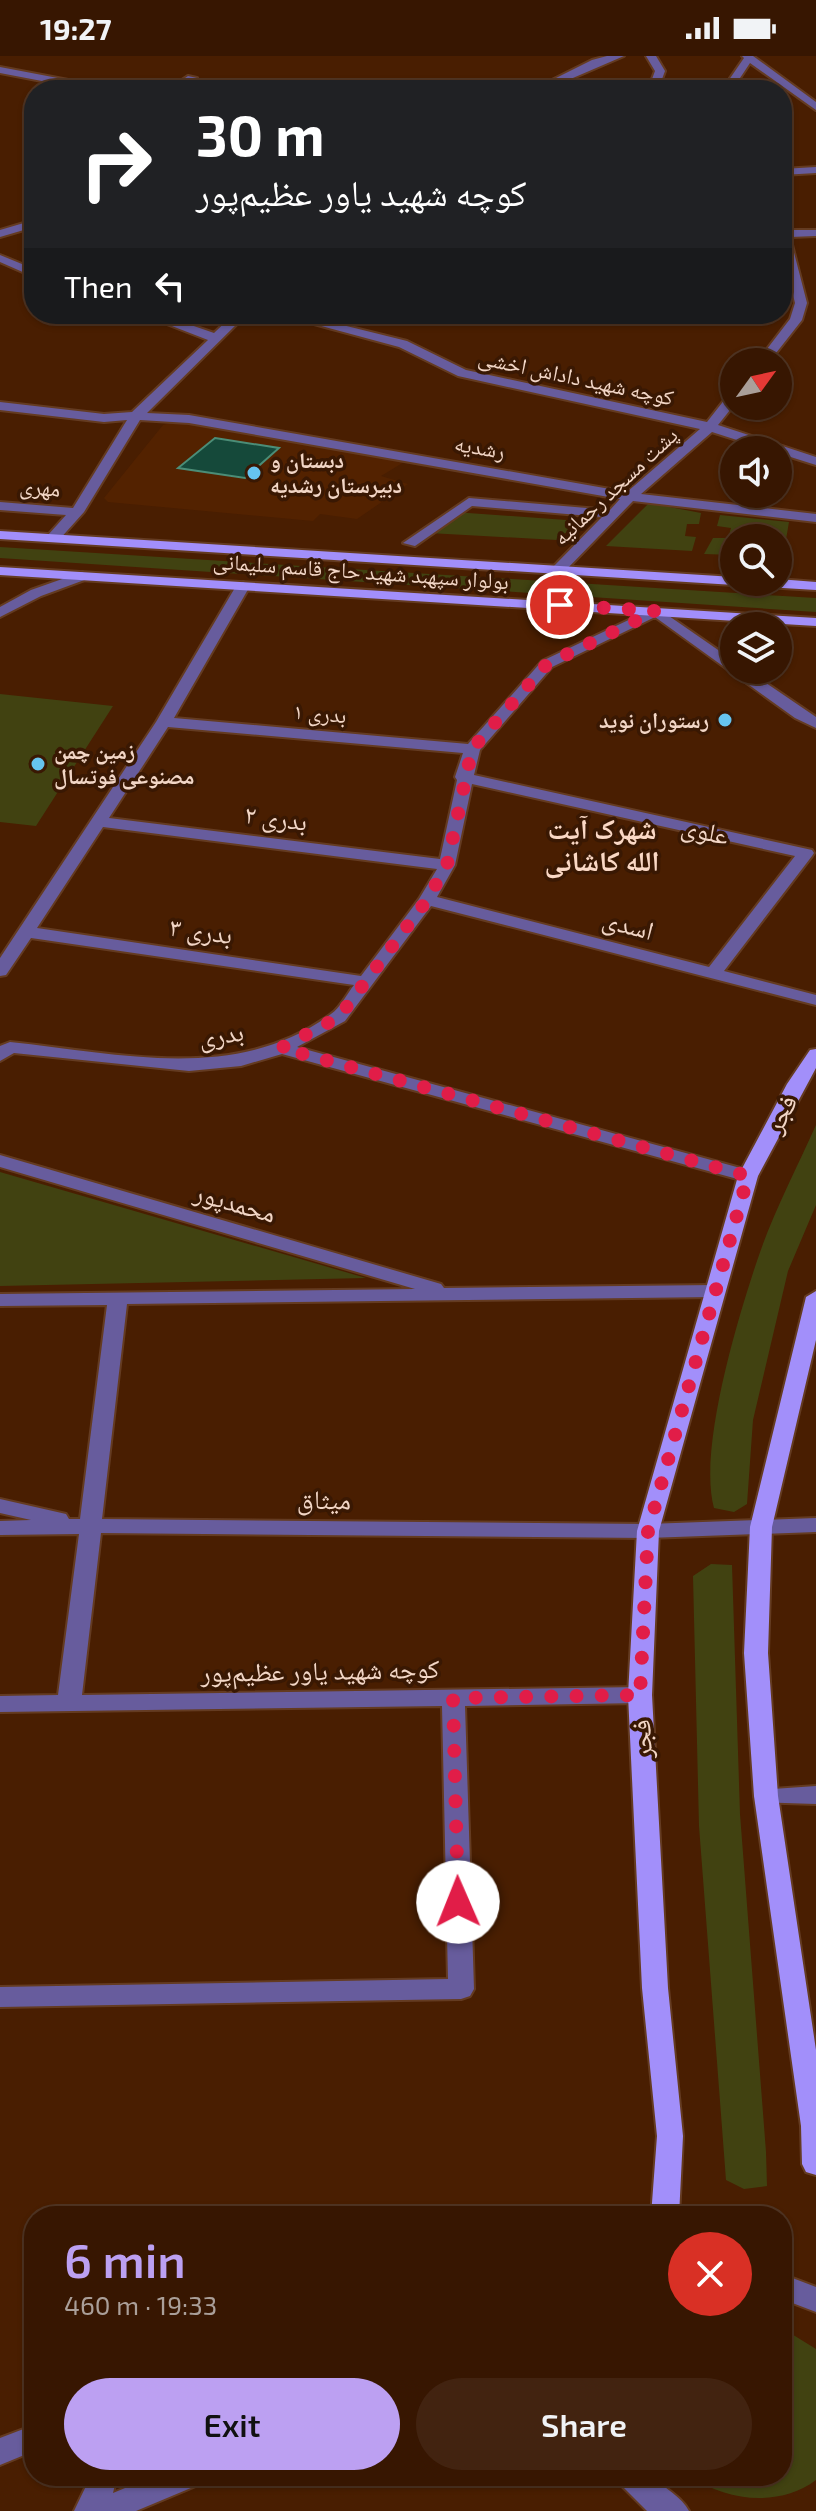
<!DOCTYPE html>
<html lang="en">
<head>
<meta charset="utf-8">
<style>
	:root { --surface:#371601; --page:#422310; --text:#f1f3f6; --muted:#aa9f99; --line:#513523; --accent:#bca0f2 }
	body { margin:0; font-family:"Exo 2","Noto Naskh Arabic",sans-serif; background:var(--page); color:var(--text); height:100vh; display:flex; flex-direction:column; font-size:30px; white-space:nowrap }
	* { box-sizing:border-box; margin:0 }
	p { font-size:26px; color:var(--muted) }
	.icon { flex:none; width:44px; height:44px; fill:none; stroke:currentColor; stroke-width:2; stroke-linecap:round; stroke-linejoin:round }
	.map { position:relative; flex:1; overflow:hidden }
	.panel { position:absolute; left:24px; top:2150px; width:768px; height:280px; display:flex; flex-direction:column; background:var(--surface); border-radius:32px; box-shadow:0 2px 6px #0004,0 0 0 2px var(--line) }
	.panel>* { flex:none }
	.guide { position:absolute; left:24px; top:24px; width:768px; height:244px; border-radius:32px; box-shadow:0 2px 6px #0004,0 0 0 2px var(--line); background:#202124; color:#fff; overflow:hidden }
	.needle { width:52px; rotate:57deg }
	.fabs { position:absolute; left:720px; top:292px; display:grid; gap:16px }
	.fabs a { display:grid; place-items:center; width:72px; height:72px; border-radius:50%; background:var(--surface); box-shadow:0 2px 6px #0004,0 0 0 2px var(--line); font-size:40px }
	.pin { position:absolute; display:grid; place-items:center; width:68px; height:68px; color:#fff; margin:-34px; border:4px solid #fff; border-radius:50%; box-shadow:0 2px 8px #0007 }
	.me { position:absolute; width:88px; margin:-44px; rotate:359deg; stroke-linejoin:round; filter:drop-shadow(0 0 6px #0008) }
	.turn { display:flex; align-items:center; gap:28px; height:168px; padding:0 40px; font-size:36px }
	.turn .icon { width:104px; height:104px; stroke-width:2.5 }
	.turn b { display:block; font-size:56px; line-height:68px }
	.then { display:flex; align-items:center; height:76px; padding:0 40px; background:#0003; gap:16px; font-size:30px }
	.round { display:grid; place-items:center; flex:none; width:84px; height:84px; border-radius:42px; background:var(--page) }
	.headline { display:flex; align-items:center; justify-content:space-between; height:136px; padding:0 40px }
	h1 { font-size:48px; font-weight:600; line-height:60px; color:var(--accent) }
	.primary-button { display:flex; gap:16px; margin-top:auto; padding:16px 40px }
	.primary-button a { flex:1; height:92px; border-radius:48px; background:var(--accent); color:#111; font-size:32px; font-weight:600; line-height:92px; text-align:center }
	.primary-button a+a { background:var(--page); color:var(--text) }
	.status { display:flex; justify-content:space-between; align-items:center; height:56px; padding:0 40px; background:var(--surface); direction:ltr }
	.status svg { height:22px; fill:currentColor }
	.map>svg:first-child { display:block }
</style>
</head>
<body>
<div class="status"><b>19:27</b><svg viewBox="0 0 49 12"><path d="M0 12V9h3v3zM5 12V6h3v6zM10 12V3h3v9zM15 12V0h3v12zM26 1h20v11H26zM47 4h2v5h-2z"/></svg></div>
<div class="map">
<svg width="816" height="2455" viewBox="0 0 816 2455">
	<rect width="100%" height="100%" fill="#491e01"/>
	<!-- built -->
	<path fill="#532200" d="M174,366L409,403L381,420L408,428L357,463L320,458L313,465L108,446L104,442L163,369Z"/>
	<!-- green -->
	<path fill="#414211" d="M649,447L701,457L699,468H687L685,480L696,481L692,495L606,490Z
		M454,456L580,465L557,484L429,477Z
		M720,459L789,466L783,501H778V482H734V499L704,498L713,482H728L731,472L717,470Z
		M0,491L816,542V556L0,502Z
		M0,638L113,650L36,770L0,766Z
		M816,1069V1149L788,1215L753,1364L747,1448L734,1456L714,1452C698,1395 737,1264 757,1205C772,1159 796,1114 816,1069Z
		M0,1116L366,1222L0,1230Z
		M711,1508L732,1509L740,1758L766,2096L767,2130L744,2133L726,2124L699,1770L693,1520Z
		M782,2272L816,2293V2424C780,2451 727,2446 691,2420H782Z"/>
	<!-- building -->
	<path fill="#15493a" stroke="#4b8d77" stroke-width="2" d="M215,382L279,392L245,422L178,412Z"/>
	<g fill="none" stroke-linecap="round" stroke-linejoin="round">
		<defs>
			<path id="minor" d="M607,0H624L545,34H532L592,4Z
				M646,0H656L665,15L658,34H648L655,15Z
				M742,0H753L816,46V54L750,7L732,34H722L744,2Z
				M0,11L105,31L110,34H89L0,17Z
				M188,20L197,22L179,34H167Z
				M275,24L280,27C274,34 267,34 258,34Z
				M816,111V117L782,119V113Z
				M34,164V171L0,181V174Z
				M782,168L789,174H816V180L790,181L807,247L802,264L769,306H757L790,263L795,247L782,194Z
				M0,199L34,213V221L0,206Z
				M141,258H159L214,277L234,258H247L147,357L189,359L627,436L700,373L458,320L399,291L277,258H298L407,285L466,314L707,366L729,338L734,337V349L718,369L816,401V409L778,397V394H768L712,376L641,438L816,458V466L633,445L563,517H553V511L602,461L472,450L415,490L403,487L469,442L610,454L620,443L189,367L140,364L84,456L58,485H48V479L66,459L0,454V446L73,452L127,364L104,366L0,354V346L104,358L132,356L208,284Z
				M82,516L89,520L87,523L41,540L0,561V551L31,534Z
				M243,526L250,530L174,662L468,688L542,605L656,551L734,605V614H747L816,661V672L795,662L655,561L552,611L480,694L474,719L812,794L814,797L812,800L724,915L816,939V949L431,850L345,965L297,991L755,1116L758,1120L755,1124H741L282,998L241,1010L189,1015L14,997L0,1005V990L10,986C118,997 236,1028 331,958C340,952 347,938 354,929L31,882L6,919L0,920V902L156,666L236,530ZM168,671L463,697L455,721L457,724L440,803L109,762ZM472,728L795,800L709,911L437,841L455,809ZM103,771L437,813L419,843L361,920L37,872Z
				M0,1099L441,1228L444,1232L715,1229L725,1235L715,1241L127,1248L102,1463L648,1468L816,1462V1476L648,1482L101,1477L82,1639L640,1631L648,1633L652,1639L648,1645L640,1647L465,1650L474,1933L470,1940L461,1943L0,1951V1931L448,1923L442,1650L0,1656V1640L58,1639L79,1478L0,1479V1465L31,1464L0,1457V1443L66,1458L69,1463H80L107,1249L0,1250V1238L415,1233L0,1111Z
				M816,1730V1748L757,1746L754,1740L757,1734Z
				M782,2218L816,2231V2256L782,2243Z
				M34,2369V2395L0,2409V2382Z
				M87,2420H117L113,2437L154,2420H202L198,2429L136,2455H74L87,2428Z
				M617,2420H652C664,2432 682,2441 689,2455H647L621,2429Z"/>
			<path id="major" d="M0,475L734,521V526H740L734,529L0,483Z
				M0,511L816,562V570L0,519Z
				M778,523L816,526V534L748,530L741,526H778Z
				M816,993V1012L758,1120L659,1475L652,1639L668,1932L683,2080L679,2160H651L657,2080L642,1932L628,1639L637,1475L738,1120L787,1028L810,994Z
				M816,1235V1284L772,1471L768,1597L778,1740L816,1994V2119L806,2116L802,2108L801,2070L754,1740L744,1597L750,1471L806,1241Z"/>
		</defs>
		<!-- minor casing -->
		<use href="#minor" stroke="#643b21" stroke-width="4"/>
		<!-- major casing -->
		<use href="#major" stroke="#643b21" stroke-width="4"/>
		<!-- minor -->
		<use href="#minor" fill="#675c9d" fill-rule="evenodd"/>
		<!-- major -->
		<use href="#major" fill="#a28ffa" fill-rule="evenodd"/>
	</g>
	<g fill="none" stroke-linecap="round" stroke-linejoin="round">
		<!-- route -->
		<path stroke="#e11d48" stroke-width="14" stroke-dasharray="0 25.2" d="M458,1846L453,1642L640,1639L648,1475L748,1120L281,992L339,961L427,844L447,809L472,693L547,608L656,555L560,549"/>
	</g>
	<!-- markers -->
	<g fill="#66c4ef" stroke="#391803" stroke-width="3">
		<circle cx="254" cy="417" r="8"/>
		<circle cx="725" cy="664" r="8"/>
		<circle cx="38" cy="708" r="8"/>
	</g>
	<g text-anchor="middle" stroke-width="7" stroke-linejoin="round" paint-order="stroke">
		<!-- far-street labels -->
		<g font-size="22" fill="#f2d6c6" stroke="#391803">
			<text transform="translate(576 321) rotate(12)" y="8">کوچه شهید داداش اخشی</text>
			<text transform="translate(480 391) rotate(10)" y="8">رشدیه</text>
			<text transform="translate(615 430) rotate(-43)" y="8">پشت مسجد رحمانیه</text>
			<text transform="translate(40 431) rotate(5)" y="8">مهری</text>
			<text transform="translate(361 515) rotate(4)" y="8">بولوار سپهبد شهید حاج قاسم سلیمانی</text>
			<text transform="translate(320 657) rotate(5)" y="8">بدری ۱</text>
		</g>
		<!-- far-poi labels -->
		<g font-size="22" font-weight="bold" fill="#f2d6c6" stroke="#391803" text-anchor="start">
			<text x="270" y="412">دبستان و<tspan x="270" dy="25">دبیرستان رشدیه</tspan></text>
			<text x="709" y="672" text-anchor="end">رستوران نوید</text>
			<text x="54" y="703">زمین چمن<tspan x="54" dy="25">مصنوعی فوتسال</tspan></text>
		</g>
		<!-- street labels -->
		<g font-size="26" fill="#f2d6c6" stroke="#391803">
			<text transform="translate(276 762) rotate(7)" y="9">بدری ۲</text>
			<text transform="translate(705 775) rotate(13)" y="9">علوی</text>
			<text transform="translate(628 869) rotate(15)" y="9">اسدی</text>
			<text transform="translate(201 875) rotate(8)" y="9">بدری ۳</text>
			<text transform="translate(221 979) rotate(-9)" y="9">بدری</text>
			<text transform="translate(781 1058) rotate(-62)" y="9">فجر</text>
			<text transform="translate(235 1147) rotate(16)" y="9">محمدپور</text>
			<text transform="translate(324 1444) rotate(1)" y="9">میثاق</text>
			<text transform="translate(320 1615) rotate(-1)" y="9">کوچه شهید یاور عظیم‌پور</text>
			<text transform="translate(642 1683) rotate(-93)" y="9">فجر</text>
		</g>
		<!-- neighbourhood labels -->
		<g font-size="28" font-weight="bold" fill="#fad8c5" stroke="#391803">
			<text x="602" y="783">شهرک آیت<tspan x="602" dy="32">الله کاشانی</tspan></text>
		</g>
	</g>
</svg>
<div class="fabs">
<a><svg class="needle" viewBox="-14 -14 28 28"><path d="M0-13l5 13h-10z" fill="#e53935"/><path d="M0 13l5-13h-10z" fill="#aa9f99"/></svg></a>
<a><svg class="icon" aria-label="sound" viewBox="0 0 24 24"><path d="M4 9h4l5-4v14l-5-4H4zM17 9q2 3 0 6"/></svg></a>
<a><svg class="icon" aria-label="search" viewBox="0 0 24 24"><circle cx="10" cy="10" r="6"/><path d="M15 15l6 6"/></svg></a>
<a><svg class="icon" aria-label="layers" viewBox="0 0 24 24"><path d="M12 4l9 5-9 5-9-5zM3 14l9 5 9-5"/></svg></a>
</div>
<div class="pin" style="left:560px;top:549px;background:#d93025"><svg class="icon" aria-label="arrive" viewBox="0 0 24 24"><path d="M6 21V4h12l-3 4 3 4H6"/></svg></div>
<svg class="me" style="left:458px;top:1846px" viewBox="-20 -20 40 40"><circle r="19" fill="#fff"/><path d="M0-13L10 11 0 6-10 11z" fill="#e11d48"/></svg>
<div class="guide">
<div class="turn"><svg class="icon" aria-label="right" viewBox="0 0 24 24"><path d="M7 20v-9h11M14 6l5 5-5 5"/></svg><div><b>30 m</b>کوچه شهید یاور عظیم‌پور</div></div>
<div class="then">Then<svg class="icon" aria-label="left" viewBox="0 0 24 24"><path d="M17 20v-9H6M10 6l-5 5 5 5"/></svg></div>
</div>
<section class="panel">
<div class="headline"><div><h1>6 min</h1><p>460 m · 19:33</p></div><a class="round" style="background:#d93025;color:#fff"><svg class="icon" aria-label="close" viewBox="0 0 24 24"><path d="M6 6l12 12M18 6L6 18"/></svg></a></div>
<div class="primary-button"><a>Exit</a><a>Share</a></div>
</section>
</div>
</body>
</html>
